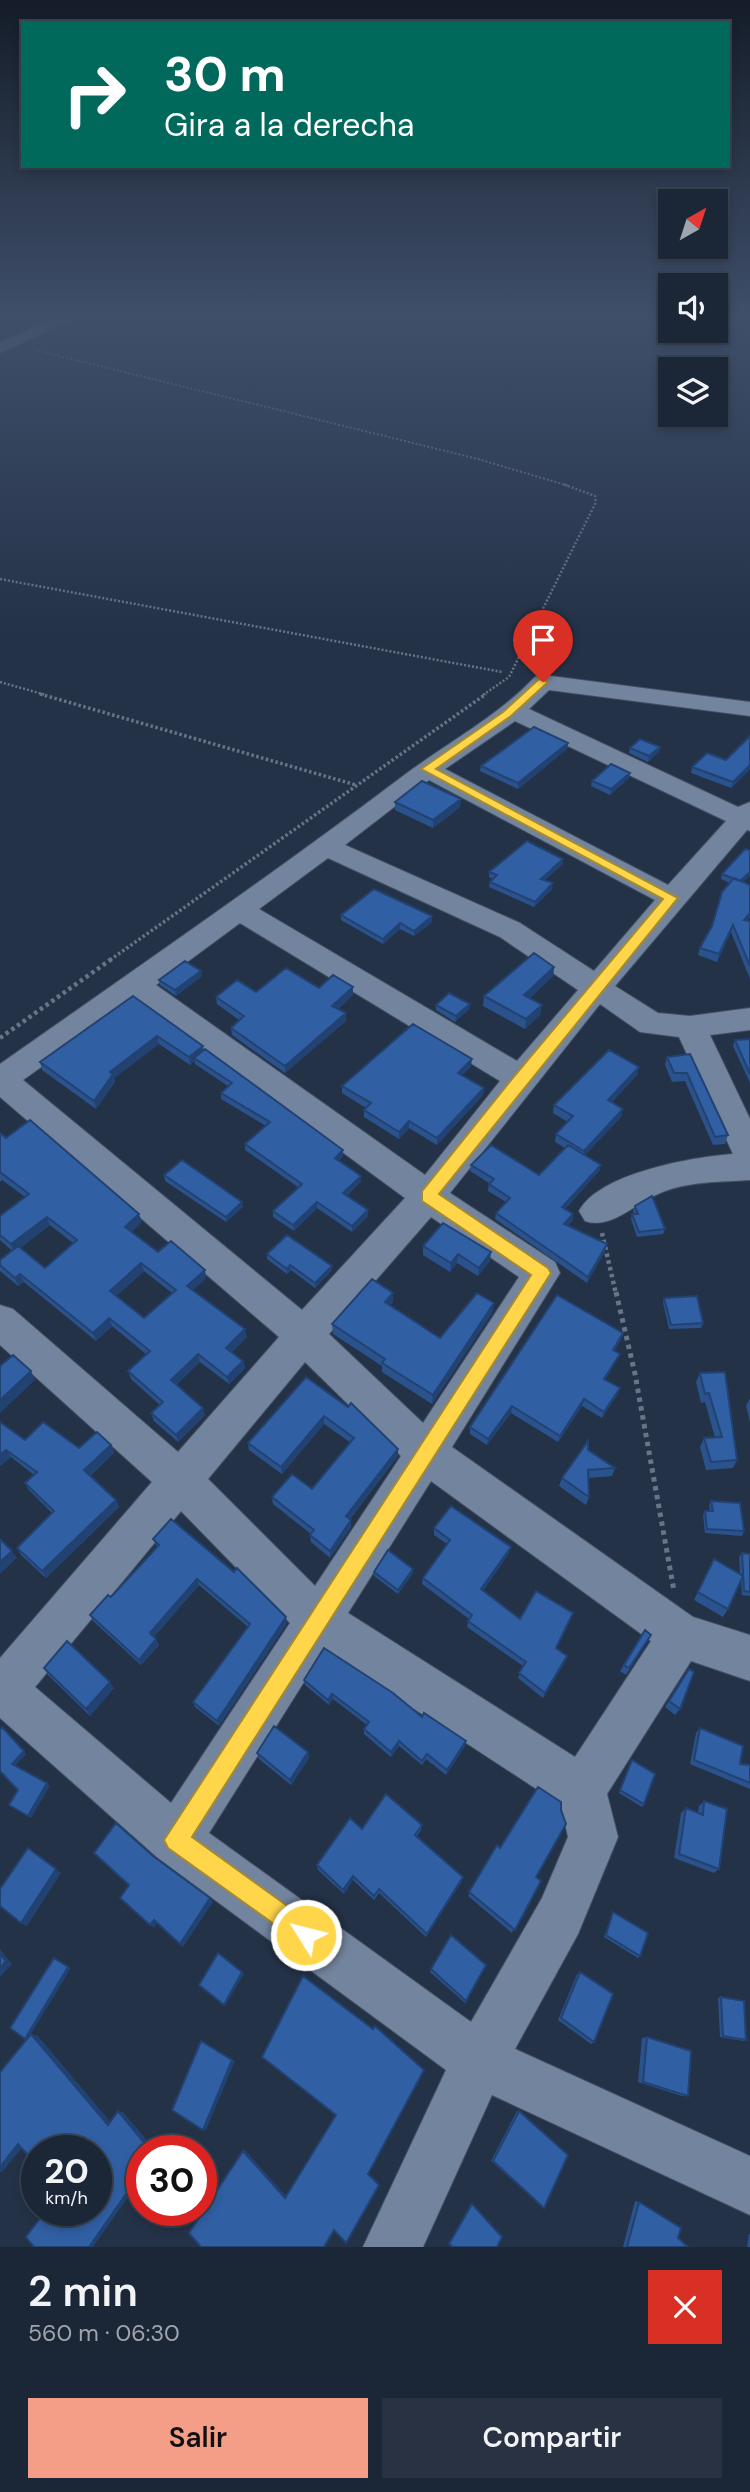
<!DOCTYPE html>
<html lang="es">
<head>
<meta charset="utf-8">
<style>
	:root { --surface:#1b2636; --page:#283242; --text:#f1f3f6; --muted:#a0a5ad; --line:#394351; --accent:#f49e88 }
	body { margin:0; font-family:"DM Sans",sans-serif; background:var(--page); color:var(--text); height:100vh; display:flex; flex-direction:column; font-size:26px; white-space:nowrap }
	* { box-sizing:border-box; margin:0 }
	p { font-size:23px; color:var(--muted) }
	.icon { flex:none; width:38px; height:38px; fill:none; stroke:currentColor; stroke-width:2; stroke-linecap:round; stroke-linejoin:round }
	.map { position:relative; height:2247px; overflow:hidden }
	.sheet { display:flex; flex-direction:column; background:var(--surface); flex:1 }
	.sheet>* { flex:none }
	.hud { position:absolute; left:21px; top:21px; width:709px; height:147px; border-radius:0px; box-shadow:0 4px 10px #0003,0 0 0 2px var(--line); background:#00695c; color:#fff; overflow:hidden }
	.needle { width:46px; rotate:39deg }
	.buttons { position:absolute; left:658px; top:189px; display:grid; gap:14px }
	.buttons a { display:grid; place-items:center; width:70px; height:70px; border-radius:0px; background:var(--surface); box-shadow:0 4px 10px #0003,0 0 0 2px var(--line); font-size:35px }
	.speed { position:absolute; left:21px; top:2135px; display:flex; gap:14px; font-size:35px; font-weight:700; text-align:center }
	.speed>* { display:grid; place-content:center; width:91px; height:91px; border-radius:50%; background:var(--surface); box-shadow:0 4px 10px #0003,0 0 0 2px var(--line); line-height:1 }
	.speed small { font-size:18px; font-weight:400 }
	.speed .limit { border:10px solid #d22; background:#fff; color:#111 }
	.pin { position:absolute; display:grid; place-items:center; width:60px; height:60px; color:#fff; margin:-72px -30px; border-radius:50% 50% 50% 0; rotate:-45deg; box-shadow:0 0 7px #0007 }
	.pin .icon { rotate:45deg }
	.me { position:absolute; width:77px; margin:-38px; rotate:306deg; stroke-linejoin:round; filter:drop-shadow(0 0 5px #0008) }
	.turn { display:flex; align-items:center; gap:24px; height:147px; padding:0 28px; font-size:32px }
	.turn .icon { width:91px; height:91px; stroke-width:2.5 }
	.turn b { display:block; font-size:49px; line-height:60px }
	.round { display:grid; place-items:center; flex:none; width:74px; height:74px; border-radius:0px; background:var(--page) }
	.head { display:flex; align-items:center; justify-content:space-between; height:119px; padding:0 28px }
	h1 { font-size:42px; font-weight:600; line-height:52px }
	.action { display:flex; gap:14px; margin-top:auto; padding:14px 28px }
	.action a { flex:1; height:80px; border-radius:0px; background:var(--accent); color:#111; font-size:28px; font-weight:600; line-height:80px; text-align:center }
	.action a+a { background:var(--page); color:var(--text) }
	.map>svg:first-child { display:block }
</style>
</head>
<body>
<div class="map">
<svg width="750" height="2247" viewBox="0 0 750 2247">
	<rect width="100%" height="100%" fill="#243248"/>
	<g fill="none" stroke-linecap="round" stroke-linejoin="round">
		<defs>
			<path id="minor" d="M54,319H73L0,353V342Z
				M543,675L750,702V716L549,690L529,709L738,807L750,802V831L747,830L615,986L658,1013L690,1016L750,1008V1030L710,1035L750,1119V1180C720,1182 686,1181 658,1194C634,1204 611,1230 585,1221L579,1211C599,1173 693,1157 733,1154L679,1037L640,1032L600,1004L450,1193L555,1262L560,1273L452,1447L693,1617L750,1635V1681L691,1661L607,1794L618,1837L578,1934L515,2049L750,2156V2215L492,2095L423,2247H363L446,2070L158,1858L0,1718V1658L152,1482L0,1345V1305L13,1309L178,1452L279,1337L0,1097V1064C134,970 269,877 399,779C445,744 496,718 535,677ZM515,721L726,821L668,885L445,769ZM429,780L655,900L594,971L520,923L345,845ZM328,858L500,937L578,990L517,1061L259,909ZM240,923L500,1081L425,1175L156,985ZM135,1000L405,1198L302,1310L23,1080ZM431,1217L519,1277L423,1423L329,1334ZM305,1362L401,1456L315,1586L208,1479ZM431,1481L651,1641L575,1757L348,1613ZM181,1511L290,1623L171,1803L35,1687ZM324,1650L561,1805L568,1837L542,1898L471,2022L209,1833Z"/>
		</defs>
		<!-- minor casing -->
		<use href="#minor" stroke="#435062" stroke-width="2"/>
		<!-- path-far4 -->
		<path stroke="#687487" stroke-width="2" stroke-dasharray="2 2" stroke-linecap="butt" d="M35,350L478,459L569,486"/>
		<!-- path-far3 -->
		<path stroke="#687487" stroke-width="2.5" stroke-dasharray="2 2" stroke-linecap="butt" d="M0,579L502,672
			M0,682L46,695
			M483,695L509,677L596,502L595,496L563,484"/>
		<!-- path-far2 -->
		<path stroke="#687487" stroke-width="3.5" stroke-dasharray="2.5 2.5" stroke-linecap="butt" d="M40,694L356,785
			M110,960L486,694"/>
		<!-- path-far1 -->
		<path stroke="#687487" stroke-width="4.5" stroke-dasharray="3.5 3.5" stroke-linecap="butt" d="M0,1038L113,958
			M602,1233L616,1294"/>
		<!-- path -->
		<path stroke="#687487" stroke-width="5" stroke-dasharray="4.5 4.5" stroke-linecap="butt" d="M616,1292L635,1374L674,1591"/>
		<!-- minor -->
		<use href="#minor" fill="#73849e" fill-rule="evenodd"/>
	</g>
	<!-- wall -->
	<path fill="#2a528c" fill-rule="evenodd" d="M750,736V769L731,788L691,773L692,767L726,760Z
		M568,743L567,749L518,789L480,771L481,766Z
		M660,747L659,752L648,762L629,753L630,748Z
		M629,778L610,795L591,786L592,781Z
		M395,802L460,807L433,828L395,810Z
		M563,864L545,880L552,889L534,907L489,887L490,882L492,879L489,877V872Z
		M722,874L750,885V917L747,921H750V979L731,932L717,962L698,955L700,948L712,926L730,883L721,879Z
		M341,915L432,916V922L414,936L400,929L383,944L341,920Z
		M554,967L553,976L530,998L540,1015L525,1029L483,1006L484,996Z
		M202,976L176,996L160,985L159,980Z
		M353,987V995L338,1009L346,1013V1021L285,1073L232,1035L231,1028L239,1020L217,1004L216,997L256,992L319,988Z
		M133,996L203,1046V1051L343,1150V1156L339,1161L361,1176V1181L347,1196L368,1216L352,1232L317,1208L294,1231L273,1217V1211L298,1187L245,1150V1144L266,1126L221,1099V1093L228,1086L195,1064V1061L190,1065L159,1044L114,1078L115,1082L96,1109L42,1070L40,1062Z
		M470,1004L469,1009L455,1022L436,1010V1005Z
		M750,1039V1083L733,1046L735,1040Z
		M690,1054L728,1135L725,1144L713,1145L685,1081L672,1082L665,1065L667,1057Z
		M471,1066L462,1075L484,1088L483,1095L437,1145L409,1128L399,1139L364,1117V1110L366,1108L342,1093V1086Z
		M639,1067L637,1075L612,1102L621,1117L585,1155L601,1165L599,1171L565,1209L573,1214L572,1221L568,1226L607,1244L605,1251L587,1283L495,1219L496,1213L506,1202L488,1191L489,1183L470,1171L471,1165L539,1175L565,1148L555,1142L556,1134L568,1122L553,1113L554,1105Z
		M0,1133L142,1222L131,1232L158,1252L206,1278L193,1290L247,1337L232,1352L243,1361L245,1368L229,1384L200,1362L176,1385L205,1415L178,1442L154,1421L151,1413L160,1405L131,1379L128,1371L146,1354L112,1326L96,1341L24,1282L18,1286L0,1271V1260L12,1251L0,1240V1216L25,1197L2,1180L0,1182ZM50,1225L73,1243L45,1268L20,1248ZM144,1271L172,1293L144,1318L116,1296Z
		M164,1175L243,1207L226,1222L165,1181Z
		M635,1206L665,1229L663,1234L637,1237L631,1219L632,1214H634L633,1211Z
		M423,1246L490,1261L478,1276L457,1263L450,1272L423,1255Z
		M267,1254L332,1266V1270L315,1288L291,1270L287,1274L267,1259Z
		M664,1298L703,1323L701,1328L669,1329L663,1303Z
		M393,1302L390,1305L440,1338L494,1303L492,1313L432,1404L382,1372V1366L333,1334L332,1324Z
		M621,1340L614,1351L620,1354L617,1360L605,1380L620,1388L617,1395L602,1418L582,1406L558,1442L511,1413L487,1445L470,1434V1427Z
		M725,1372L737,1460L733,1468L706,1470L700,1447L704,1438H715L705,1402L701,1403L696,1382L700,1373Z
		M306,1377L398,1456L350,1519L351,1527L330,1558L311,1542L310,1535L311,1534L273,1504L272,1497L312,1489L351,1443L324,1424L282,1474L249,1450L248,1443Z
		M750,1399V1422L746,1406L749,1400Z
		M0,1422L25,1440L79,1448L111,1445L114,1453L90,1476L116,1500L119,1507L46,1578L21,1555L17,1548L52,1513L29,1490L25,1483L34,1475L11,1457L0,1466Z
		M588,1450L615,1468L612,1476L588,1478L589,1497L586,1505L559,1486L562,1478Z
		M711,1501L744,1531L742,1536L705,1533L703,1515L705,1511H710L709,1505Z
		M434,1528L509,1553L483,1591L520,1619H571L556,1649L565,1662L543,1698L518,1678L523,1666L467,1627L469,1619L422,1584L423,1578L447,1544L434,1535Z
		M153,1539L287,1623L219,1726L195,1707L193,1702L248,1627L199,1585L154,1637L159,1645L141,1665L93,1621L90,1615L111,1597L157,1547Z
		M742,1553L750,1554V1596L742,1595L741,1580L728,1609L723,1617L694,1600L714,1559L740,1574L739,1557Z
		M374,1572L413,1573L398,1594L374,1576Z
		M645,1630L651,1635L626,1675L620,1671Z
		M44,1668L114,1688L90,1716L48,1675Z
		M689,1669L680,1709L675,1715L665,1707Z
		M304,1680L422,1717L465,1746L446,1775L426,1759L422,1765L399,1746L391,1757L364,1734V1729L367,1725L333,1699L329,1705L305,1685Z
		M700,1728L740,1764L750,1765V1789L690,1764L696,1733Z
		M308,1752L309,1758L291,1785L259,1759L257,1753Z
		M632,1760L644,1804L642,1807L619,1793Z
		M704,1801L719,1869L714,1873L674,1858L681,1813L686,1808L698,1813L699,1806Z
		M422,1825L421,1830L417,1836L462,1881L426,1937L379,1893L374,1900L353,1880L344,1894L318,1870L317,1865L362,1829Z
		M500,1848L536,1877L512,1933L468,1896Z
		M613,1912L640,1956L638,1958L604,1937L612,1914Z
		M486,1965L465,2003L430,1972L431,1969Z
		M580,1972L594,2042L591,2044L558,2020L577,1974Z
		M721,1997L746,2040L743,2041L720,2037L718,1998Z
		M647,2037L688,2096H682L638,2082L642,2038Z
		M517,2111H519L544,2208L541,2206L491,2161Z
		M635,2201L639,2202L688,2247H623Z
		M471,2204L502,2237L453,2247L449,2243Z
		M749,2234H750V2247H747Z"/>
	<!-- shaded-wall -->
	<path fill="#224272" d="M568,743L567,749L518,789V783Z
		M660,747L659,752L648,762L649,756Z
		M750,765V769L731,788L733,782Z
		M630,773L629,778L610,795L611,789Z
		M461,799L460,807L433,828V820Z
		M563,859V864L540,884L541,879Z
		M750,872V876L738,887L740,881Z
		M553,883L552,889L534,907L535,902Z
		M750,913V917L741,928L744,920Z
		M432,916V922L414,936V931Z
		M400,923V929L383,944V939Z
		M733,925L731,932L717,962L719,954Z
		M554,967L553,976L523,1005L524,995Z
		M201,971L202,976L176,996L175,990Z
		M353,987V995L333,1013L332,1006Z
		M470,1004L469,1009L455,1022L456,1016Z
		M542,1005L540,1015L525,1029L526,1019Z
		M346,1013V1021L285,1073V1066Z
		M157,1036L159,1044L114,1078L115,1082L96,1109L94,1101L110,1072Z
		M203,1046L204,1054L194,1058L195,1061L190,1065L189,1057Z
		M472,1059L471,1066L457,1080L458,1073Z
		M639,1067L637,1075L606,1108L608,1100Z
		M484,1088L483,1095L437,1145V1138Z
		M623,1109L621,1117L582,1158L584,1151Z
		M409,1121V1128L399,1139V1132Z
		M343,1150V1156L335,1164V1158Z
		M601,1165L599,1171L560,1214L562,1207Z
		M361,1176V1181L343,1199V1193Z
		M242,1202L243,1207L226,1222V1217Z
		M317,1202V1208L294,1231L293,1225Z
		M368,1210V1216L352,1232V1226Z
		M139,1214L142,1222L127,1235L125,1227Z
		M573,1214L572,1221L563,1231L564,1224Z
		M47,1217L50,1225L14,1253L11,1244Z
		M607,1244L605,1251L587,1283L588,1277Z
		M491,1252L490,1261L478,1276L479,1268Z
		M458,1254L457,1263L450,1272L451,1263Z
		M141,1263L144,1271L113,1299L110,1291Z
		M290,1265L291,1270L287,1274V1269Z
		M332,1266V1270L315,1288V1283Z
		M205,1270L206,1278L189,1294L187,1286Z
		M20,1274L24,1282L18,1286L15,1278Z
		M393,1293V1302L385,1311V1302Z
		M494,1303L492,1313L432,1404L433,1395Z
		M109,1318L112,1326L96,1341L93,1333Z
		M245,1329L247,1337L228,1355L226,1348Z
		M623,1333L621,1340L611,1356L613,1350Z
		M198,1354L200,1362L173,1388L171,1380Z
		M620,1354L617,1360L602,1385L604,1379Z
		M243,1361L245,1368L229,1384L227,1377Z
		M31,1371L35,1380L0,1413V1400Z
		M620,1388L617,1395L602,1418L604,1412Z
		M584,1399L582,1406L558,1442L560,1436Z
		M512,1406L511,1413L487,1445L488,1439Z
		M203,1408L205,1415L178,1442L176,1435Z
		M324,1416V1424L282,1474L281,1467Z
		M111,1445L114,1453L87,1478L84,1470Z
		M398,1449V1456L346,1523V1516Z
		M6,1450L11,1457L0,1466V1455Z
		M116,1500L119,1507L46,1578L42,1571Z
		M351,1520V1527L330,1558V1551Z
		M511,1547L509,1553L480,1595L481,1589Z
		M12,1551L17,1558L0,1574V1562Z
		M413,1569V1573L398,1594V1590Z
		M197,1579L199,1585L152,1639L150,1633Z
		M286,1617L287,1623L219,1726L217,1721Z
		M156,1639L159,1645L141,1665L139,1660Z
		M567,1656L565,1662L543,1698L545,1693Z
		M110,1682L114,1688L90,1716L86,1709Z
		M332,1694L333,1699L329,1705L328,1700Z
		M399,1741V1746L391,1757V1752Z
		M466,1741L465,1746L446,1775L447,1770Z
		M24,1751L26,1754L15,1766L12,1764Z
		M308,1752L309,1758L291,1785L290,1780Z
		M47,1783L50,1786L31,1818L28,1816Z
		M56,1869L61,1873L27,1926L21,1923Z
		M353,1876V1880L344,1894L343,1890Z
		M463,1877L462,1881L426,1937L427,1934Z
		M210,1898L213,1902L183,1947L180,1944Z
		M154,1920L157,1923L154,1928L150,1925Z
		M0,1949L12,1964L0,1977Z
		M68,1967L71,1968L28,2039H25Z
		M242,1972L244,1974L225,2006L224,2005Z
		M31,2034L38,2036L113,2125H108Z
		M201,2041L235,2061L206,2130H203Z
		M118,2111L123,2112L156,2151H151Z
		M18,2144H25L3,2171L0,2172V2167Z
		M243,2151H246L287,2197L285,2198Z
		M142,2171V2177L93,2247H89Z"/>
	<!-- building -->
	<path fill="#315fa3" stroke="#224272" stroke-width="2" fill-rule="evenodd" d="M534,727L568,743L518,783L481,766Z
		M750,736V765L733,782L692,767L707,753L726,760Z
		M640,739L660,747L649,756L630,748Z
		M611,764L630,773L611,789L592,781Z
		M422,781L461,799L433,820L395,802Z
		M527,841L563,859L541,879L553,883L535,902L490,882L497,875L489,872Z
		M745,849L750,850V872L740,881L722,874Z
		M734,878L750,885V913L744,920L750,921V966L733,925L719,954L700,948L712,926L722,892Z
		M374,889L432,916L414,931L400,923L383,939L341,915Z
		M534,953L554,967L524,995L542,1005L526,1019L484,996Z
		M185,961L201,971L175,990L159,980Z
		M286,968L319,988L333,975L353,987L332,1006L346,1013L285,1066L231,1028L244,1016L216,997L237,980L256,992Z
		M449,993L470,1004L456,1016L436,1005Z
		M133,996L203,1046L189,1057L157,1036L110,1072L113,1074L94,1101L40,1062Z
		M413,1024L472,1059L458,1073L484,1088L437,1138L409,1121L399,1132L364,1110L371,1103L342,1086Z
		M750,1039V1074L735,1040Z
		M205,1049L343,1150L335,1158L361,1176L343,1193L368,1210L352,1226L317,1202L293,1225L273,1211L302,1184L245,1144L270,1122L221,1093L232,1083L194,1058Z
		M609,1050L639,1067L608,1100L623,1109L584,1151L556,1134L573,1116L554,1105Z
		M690,1054L728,1135L715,1137L687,1073H674L667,1057Z
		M30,1120L139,1214L125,1227L158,1252L171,1241L205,1270L187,1286L245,1329L226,1348L243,1361L227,1377L198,1354L171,1380L203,1408L176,1435L151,1413L163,1402L128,1371L150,1351L109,1318L93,1333L20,1274L15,1278L0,1265V1260L18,1246L45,1268L77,1240L47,1217L11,1244L0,1235V1216L29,1194L0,1172V1133L6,1138ZM141,1263L176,1290L144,1318L110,1291Z
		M491,1145L539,1175L568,1145L601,1165L562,1207L573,1214L564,1224L607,1244L588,1277L496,1213L510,1198L489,1184L494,1179L471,1165Z
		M182,1160L242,1202L226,1217L164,1175Z
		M652,1196L665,1229L639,1232L632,1214H638L635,1206Z
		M443,1223L491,1252L479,1268L458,1254L451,1263L423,1246Z
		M287,1235L332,1266L315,1283L290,1265L287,1269L267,1254Z
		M372,1279L393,1293L385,1302L440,1338L477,1293L494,1303L433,1395L382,1363L385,1359L332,1324Z
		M557,1295L623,1333L613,1350L620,1354L604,1379L620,1388L604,1412L584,1399L560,1436L512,1406L488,1439L470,1427Z
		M697,1296L703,1323L671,1325L664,1298Z
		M13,1355L31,1371L0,1400V1366Z
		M725,1372L737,1460L711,1462L704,1438L722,1437L709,1393L705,1394L700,1373Z
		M306,1377L348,1407L351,1403L398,1449L346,1516L351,1520L330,1551L310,1535L314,1530L272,1497L292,1474L312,1489L354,1438L324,1416L281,1467L248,1443Z
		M0,1422L25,1440L43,1422L79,1448L97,1432L111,1445L84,1470L116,1500L42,1571L17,1548L54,1511L25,1483L37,1472L6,1450L0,1455Z
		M588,1441V1450L615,1468L588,1470L589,1497L562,1478Z
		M711,1501L740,1503L744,1531L707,1529L705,1511H713Z
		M451,1506L511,1547L481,1589L520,1619L536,1591L573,1613L556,1648L567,1656L545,1693L519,1673L526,1662L468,1621L472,1615L423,1578L450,1540L434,1528Z
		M171,1519L234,1572L237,1568L286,1617L217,1721L193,1702L250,1624L197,1579L150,1633L156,1639L139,1660L90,1615L108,1595L111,1597L159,1545L153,1539Z
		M0,1539L12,1551L0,1562Z
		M388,1550L413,1569L398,1590L374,1572Z
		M742,1553L750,1554V1592L744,1591Z
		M714,1559L743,1576L728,1609L698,1592Z
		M645,1630L651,1635L629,1668L624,1665Z
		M67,1641L110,1682L86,1709L44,1668Z
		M324,1648L393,1693L422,1717L424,1713L466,1741L447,1770L427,1754L422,1761L399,1741L391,1752L364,1729L369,1722L332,1694L328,1700L304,1680Z
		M689,1669L694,1672L680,1709L669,1701Z
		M274,1726L308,1752L290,1780L257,1753Z
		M2,1727L24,1751L12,1764L47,1783L28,1816L9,1805L18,1790L0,1771V1730Z
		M700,1728L743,1746L740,1764L750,1765V1783L694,1760Z
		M632,1760L655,1774L644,1804L620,1790Z
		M538,1787L561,1802V1810L566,1824L536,1877L541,1881L515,1930L469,1892L497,1845L500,1848Z
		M386,1794L422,1825L415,1835L463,1877L427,1934L379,1889L374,1896L353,1876L343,1890L317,1865L350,1818L362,1829Z
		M704,1801L727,1809L719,1869L679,1854L686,1808L703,1815Z
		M116,1823L153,1856L210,1898L180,1944L154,1920L150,1925L120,1898L129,1885L94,1853Z
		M28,1848L56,1869L21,1923L0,1906V1889Z
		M613,1912L648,1933L640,1956L606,1935Z
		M451,1935L486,1965L466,2001L431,1969Z
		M218,1953L242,1972L224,2005L199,1985Z
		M0,1954L6,1961L0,1968Z
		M54,1958L68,1967L25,2039L10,2028Z
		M580,1972L613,1994L594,2042L561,2018Z
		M303,1976L373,2029L375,2026L424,2070L368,2174L379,2185L346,2243L334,2230L324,2247H201L189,2233L243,2151L285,2198L336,2115L262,2057Z
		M721,1997L744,2001L746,2040L723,2036Z
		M31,2034L108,2125L118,2111L151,2151H142V2171L89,2247H34L26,2237L46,2210H96V2151H37V2165L18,2144L0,2167V2072Z
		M647,2037L691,2051L688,2096L643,2082Z
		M201,2041L232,2060L203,2130L172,2110Z
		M519,2111L568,2155L544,2208L493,2161Z
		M639,2202L681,2228L678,2238L688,2247H627Z
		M472,2204L502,2237L497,2247H453L449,2244Z"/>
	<!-- sky -->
	<linearGradient id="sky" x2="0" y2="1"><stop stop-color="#141c28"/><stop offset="0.5" stop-color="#3f4f6a"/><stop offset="1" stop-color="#3f4f6a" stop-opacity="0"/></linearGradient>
	<rect width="750" height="634" fill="url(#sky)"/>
	<!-- route -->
	<path fill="#ffd54a" stroke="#a68a30" stroke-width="2" d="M539,679L548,682L511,716L436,769L678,898L439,1194L548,1268L551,1273L192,1837L315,1926L318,1935L315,1944L306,1947L168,1848L164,1840L531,1275L422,1201V1191L516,1074L663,899L421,769L503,712Z"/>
</svg>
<div class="buttons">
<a><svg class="needle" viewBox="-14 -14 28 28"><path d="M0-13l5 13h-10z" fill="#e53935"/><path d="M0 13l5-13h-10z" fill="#a0a5ad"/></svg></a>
<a><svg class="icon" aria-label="sound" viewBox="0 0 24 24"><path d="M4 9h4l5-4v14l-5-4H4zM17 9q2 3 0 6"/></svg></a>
<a><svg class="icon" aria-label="layers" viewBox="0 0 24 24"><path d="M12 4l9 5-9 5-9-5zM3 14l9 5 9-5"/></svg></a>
</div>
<div class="speed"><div>20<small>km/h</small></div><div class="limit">30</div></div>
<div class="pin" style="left:543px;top:682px;background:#d93025"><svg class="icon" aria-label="arrive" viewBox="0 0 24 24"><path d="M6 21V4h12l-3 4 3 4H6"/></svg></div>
<svg class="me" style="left:306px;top:1935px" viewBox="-20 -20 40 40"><circle r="17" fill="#ffd54a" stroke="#fff" stroke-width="3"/><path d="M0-11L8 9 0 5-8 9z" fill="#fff"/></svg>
<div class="hud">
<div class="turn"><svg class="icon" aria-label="right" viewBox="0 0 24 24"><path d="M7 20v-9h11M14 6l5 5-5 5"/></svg><div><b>30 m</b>Gira a la derecha</div></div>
</div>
</div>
<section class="sheet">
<div class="head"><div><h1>2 min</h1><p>560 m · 06:30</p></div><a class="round" style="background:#d93025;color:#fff"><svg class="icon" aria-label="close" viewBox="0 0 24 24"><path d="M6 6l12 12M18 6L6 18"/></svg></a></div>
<div class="action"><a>Salir</a><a>Compartir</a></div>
</section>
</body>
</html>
